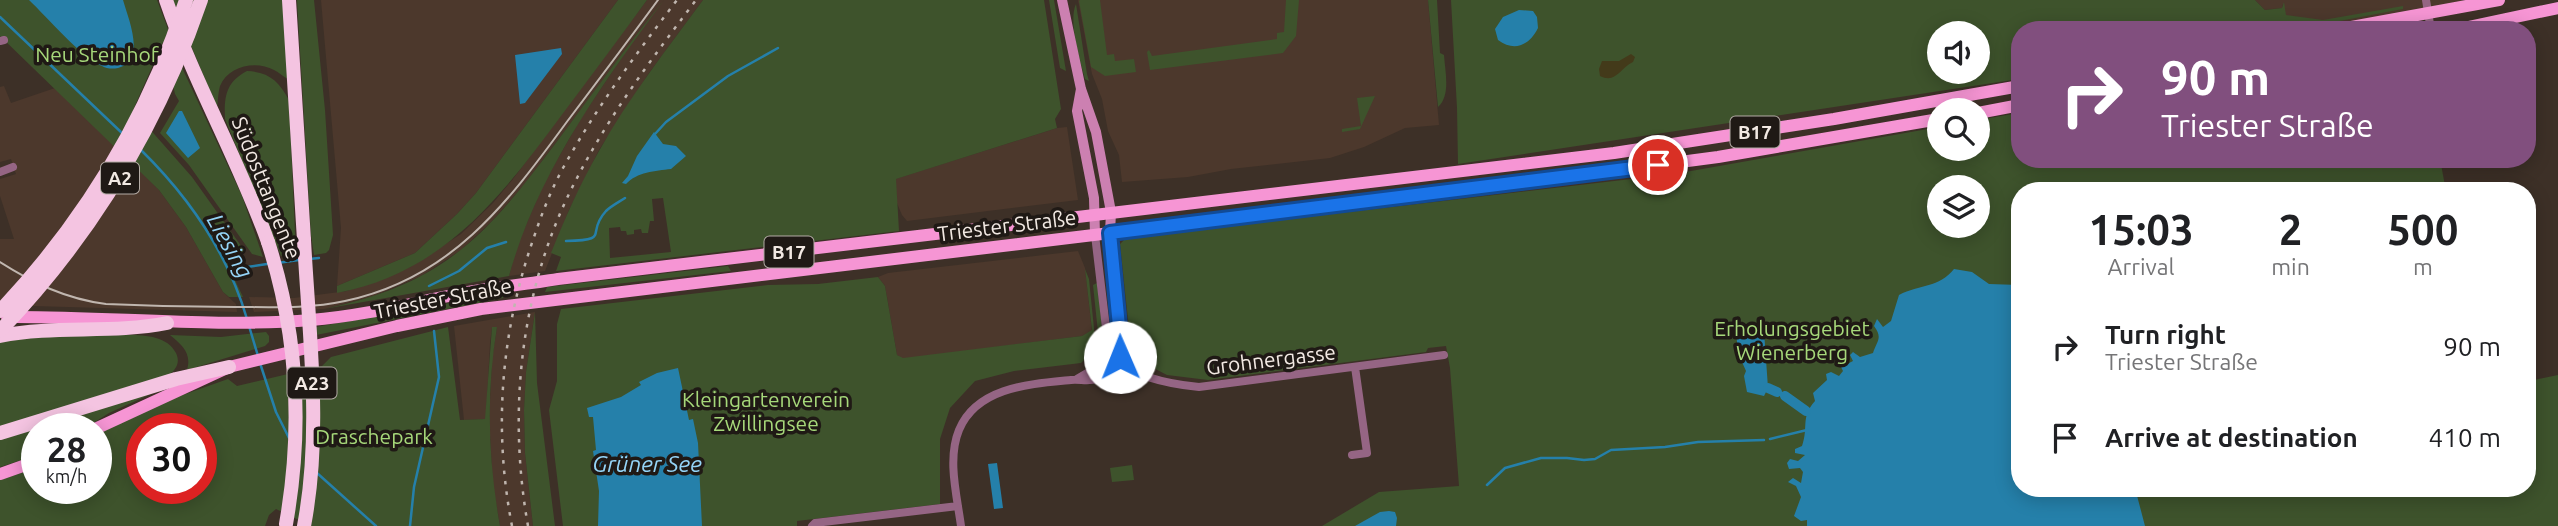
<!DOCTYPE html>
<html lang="en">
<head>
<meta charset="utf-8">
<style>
	:root { --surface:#fff; --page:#f6f6f6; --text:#202124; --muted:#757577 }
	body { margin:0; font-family:Ubuntu,sans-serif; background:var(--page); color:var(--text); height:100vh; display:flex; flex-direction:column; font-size:26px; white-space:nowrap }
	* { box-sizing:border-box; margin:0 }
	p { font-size:23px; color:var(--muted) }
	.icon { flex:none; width:38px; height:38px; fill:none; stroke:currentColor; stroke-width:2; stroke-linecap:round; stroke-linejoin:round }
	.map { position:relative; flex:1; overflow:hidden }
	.sheet { position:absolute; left:2011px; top:182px; width:525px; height:315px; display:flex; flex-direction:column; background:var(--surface); border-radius:28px; box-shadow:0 4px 18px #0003 }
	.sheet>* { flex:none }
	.guide { position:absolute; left:2011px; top:21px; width:525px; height:147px; border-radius:28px; box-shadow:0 4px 18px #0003; background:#814f7e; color:#fff; overflow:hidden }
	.tools { position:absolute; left:1927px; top:21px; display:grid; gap:14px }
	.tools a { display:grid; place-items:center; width:63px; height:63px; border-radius:50%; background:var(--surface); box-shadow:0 4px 18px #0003; font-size:35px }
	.speed { position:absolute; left:21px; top:413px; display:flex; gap:14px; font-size:35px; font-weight:700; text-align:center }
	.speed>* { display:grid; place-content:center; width:91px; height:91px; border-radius:50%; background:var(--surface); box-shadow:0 4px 18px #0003; line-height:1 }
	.speed small { font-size:18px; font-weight:400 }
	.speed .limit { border:10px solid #d22; background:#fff; color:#111 }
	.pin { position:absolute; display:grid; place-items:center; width:60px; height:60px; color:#fff; margin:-30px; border:4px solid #fff; border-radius:50%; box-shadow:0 2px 7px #0007 }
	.me { position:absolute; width:77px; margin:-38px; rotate:359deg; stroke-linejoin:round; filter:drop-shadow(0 0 5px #0008) }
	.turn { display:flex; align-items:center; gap:24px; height:147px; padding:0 35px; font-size:32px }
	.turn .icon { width:91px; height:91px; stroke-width:2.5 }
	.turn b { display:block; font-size:49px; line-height:60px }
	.eta { display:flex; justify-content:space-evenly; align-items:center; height:119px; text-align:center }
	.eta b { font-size:42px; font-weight:700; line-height:49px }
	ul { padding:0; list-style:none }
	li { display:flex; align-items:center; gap:21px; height:91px; padding:0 35px }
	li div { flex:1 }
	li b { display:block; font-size:26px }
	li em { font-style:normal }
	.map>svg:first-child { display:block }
</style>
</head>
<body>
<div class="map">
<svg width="2558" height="526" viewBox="0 0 2558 526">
	<rect width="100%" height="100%" fill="#3d3027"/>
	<!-- built -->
	<path fill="#4c382c" d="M321,0H618L476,193L457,214L415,253L337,286L341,228Z
		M647,0H703L649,73L599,150L569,210L545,271L509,276L517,246L544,183L581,118L633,41L523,186L492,221L461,250L421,276L374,296L324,309L254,312L249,297L294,298L347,291L410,267L461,234L493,203L513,179Z
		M1078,0H1428L1439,125L1405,128L1364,147L1330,158L1231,169L1188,177L1122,182L1119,155L1108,131L1102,99L1092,74Z
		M2255,0H2490L2335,30H2304L2285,15L2283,4L2282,8L2265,10Z
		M4,86L11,103L55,88L108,138L159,190L186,227L223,292L236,304L237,312L0,305V239H14L0,196V179L16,174L11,159L0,162V87Z
		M1067,127L1078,200L907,221L902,215L897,203L895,179L1057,128Z
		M1078,251L1085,268L1092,331L1082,336L902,359L897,355L885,286L878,277L888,273Z
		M535,312L526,372L524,410L525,453L533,526H500L493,486L489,419L492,359L497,327L492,328L490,343L486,419L464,420L454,326Z"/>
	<!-- green -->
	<path fill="#3e532c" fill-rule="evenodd" d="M0,0H157L184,72L242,196L263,257L252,254L189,165L160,133L179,101L175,94L163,42L133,110L192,177L244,250L241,254H237L210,217L202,220L226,261L243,297H229L223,292L186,227L159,190L0,36Z
		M172,0H283L288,79C283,77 279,72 274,70C256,60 228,66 220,86C218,93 218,102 217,108Z
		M297,0H314L325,110L333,235L329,250L326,253L314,255L311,235Z
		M618,0H647C619,39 590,77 561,116C501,197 443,273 337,293V286L415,253L457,214L476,193Z
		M664,0C601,86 538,172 509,276L324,309C364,300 402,289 438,266C486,236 521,189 555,144C591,96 626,47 664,0Z
		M703,0H1044L1061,109L1055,119L1057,128L896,179L899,231L556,271L561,257L551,253C565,218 580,184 599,151C629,97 667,49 703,0ZM663,198L671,252L610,258L609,228L620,227L621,231H626L627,235L634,234V230L641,229L642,233H648L650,221H654L652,199Z
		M1049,0H1054L1066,71L1060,68Z
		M1080,0H1100L1107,55L1114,54L1115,61L1134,59L1136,72L1105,76L1091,67L1079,1Z
		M1286,0H1299L1296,36L1283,53L1150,70L1147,52L1149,50L1152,56L1277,39V33L1284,32Z
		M1428,0H1437L1440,53L1444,55C1445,72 1451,95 1438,107Z
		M1451,0H2255L2265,10L2282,8L2284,2L2286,15L2323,20L2403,6V9L2292,30H2020L2019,79L1458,164L1457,108ZM1939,33H1978V72H1939Z
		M1076,4L1087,74L1089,81L1085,79C1080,60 1068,21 1076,4Z
		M247,71C269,72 279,81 289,100L296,255L281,256L225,119C224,96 226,82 247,71Z
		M1375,96L1360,129L1342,132V129L1361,126L1357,98Z
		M2019,113L2020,159H2440L2446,191H2020V488H2527V374L2534,380L2558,375V526H1322L1379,492L1459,486L1450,368L1446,346L1428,348L1426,352L1208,380L1167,375L1132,357L1120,244L1126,238L1674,174L1939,127V149H1978V120ZM1939,187H1978V226H1939Z
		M728,266L731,271L545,292L547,287Z
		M1085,269L1089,279L1096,348L1081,363L1014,371L975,381L950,408L940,439V504L797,521V526H563L549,410L557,381V324L561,309L768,285L818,284L878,277L885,286L897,355L903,358L1082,336L1092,330Z
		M1097,283L1104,344L1098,361L1096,358L1099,342L1093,285Z
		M505,293L503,298L316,335V327Z
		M535,312L537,383L555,526H533L525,453L524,410L526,372Z
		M448,327L460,420L485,419L492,327H497C486,394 488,459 500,526H311L276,509L269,515L265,526H0V480L37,468V488H96V435L163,402L228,379L237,386L322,366L331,357ZM142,429H201V488H142Z
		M266,332L269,336V342L265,346L187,370C192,353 182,345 170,335L221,337Z
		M107,335C128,336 164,330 176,353C181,364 175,370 167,377L0,427V342L43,336Z
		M150,392L151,394L109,413L84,429H37V455L0,467V439Z
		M1132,465L1134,480L1112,482L1110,468Z"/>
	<!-- sand -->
	<path fill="#433a1a" d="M1631,54L1635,57L1633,62C1620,68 1616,84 1600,76L1599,69L1602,61H1619Z"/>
	<!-- water -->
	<path fill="#2580aa" d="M29,0H123C128,18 147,61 118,68C113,69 107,69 102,66C81,57 47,17 29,0Z
		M1519,10L1533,11L1537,17L1538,28C1529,46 1514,52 1498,40L1495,29L1503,17Z
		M561,48L562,54L525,103L520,104L515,55Z
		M179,111H182L200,148L188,158L166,133Z
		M654,132L663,144L676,146L686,156L671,169C655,171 637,172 626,184L622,183L628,176L637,156Z
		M1954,269L1972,272L1989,284L2019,285L2020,488H2135L2145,526H1807V520L1801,521L1794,516L1801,497L1796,486L1788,482L1793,478L1801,483L1803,472L1800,468L1789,469L1787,463L1790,459L1798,461L1805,455L1795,453V449L1802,446C1809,426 1800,418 1815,401L1813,393L1827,380L1826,374L1831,372L1839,376L1843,371L1841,367L1853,361L1850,355L1853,352L1860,357L1873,353C1877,341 1883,338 1874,326L1877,319L1883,327L1891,321L1899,295C1920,284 1939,288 1954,269Z
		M1748,325L1764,331L1768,388L1764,396L1747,392L1744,376L1746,371L1738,353L1736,331Z
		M678,368L689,420L693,419L698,443L702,526H598L599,491L593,451L596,450L593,417H589L587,408L621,397L641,385L639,382L657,373Z
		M997,463L1003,508L994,509L988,464Z
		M1389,511L1395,512L1397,518L1396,526H1355L1380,512Z"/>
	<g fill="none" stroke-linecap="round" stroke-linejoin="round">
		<!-- stream -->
		<path stroke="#2580aa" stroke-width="2.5" d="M0,17L122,133
			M655,134L666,122L728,76L778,48
			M140,149C188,196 228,254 247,319
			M566,241C612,240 585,234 606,211C611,206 619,202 625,198
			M309,259L319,258
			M277,263L299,260
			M232,277L247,267L267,264
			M429,286L459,271L487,248L506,242
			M249,326L258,356
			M260,363L276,412L289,438
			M1770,439L1807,430
			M317,473L376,526
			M1487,485L1505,468L1541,458H1567L1584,460L1595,459L1611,450L1665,447L1698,442L1764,440
			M410,526L414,487L439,377L434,331"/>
		<!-- canal -->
		<path stroke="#2580aa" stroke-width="10" d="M1768,388L1777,392
			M1785,396L1806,411"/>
		<!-- street -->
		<path stroke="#956584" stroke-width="8" d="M2426,0L2431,30
			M0,41L4,40
			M0,172L13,167
			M1107,357C1134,376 1166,384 1199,387L1444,355
			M1077,379L1099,366L1109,353L1095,235
			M1352,455L1367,453L1355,367
			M812,526L815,523L958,506
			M961,526C957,496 947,459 959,430C977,387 1030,384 1071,380C1080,379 1088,382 1097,379C1112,374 1121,361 1121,347L1110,233"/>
		<!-- secondary -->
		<path stroke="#cc80b1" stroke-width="10" d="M1062,0L1081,89L1096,132L1111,212L1110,233
			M1081,89L1077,111L1094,198L1095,235"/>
		<!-- primary -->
		<path stroke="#f695d4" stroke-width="12" d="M2335,30L2499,0
			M2454,30L2558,8
			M1978,113L2020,105
			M7,317C109,316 209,328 311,320C364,316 416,302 468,292C498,287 528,284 558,279L1614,153L1834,119L2020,86
			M95,429L229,367L397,326L481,309L1491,187L1718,157L1939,119
			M0,474L37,461"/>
		<!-- highway -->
		<path stroke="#f4c4e1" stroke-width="14" d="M166,0C194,83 239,160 268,242
			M289,0L304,240
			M0,336C55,325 112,334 167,323
			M0,433L176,379L229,367"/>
		<!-- tram -->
		<path stroke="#c0b6af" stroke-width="2" d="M0,262C33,283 66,299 106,304C149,306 191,307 234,307C271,307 308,309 345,301C450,279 506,205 566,123C597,82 628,41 658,0"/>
		<!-- rail -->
		<path stroke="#c0b6af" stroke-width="2.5" stroke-dasharray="3.5 7" stroke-linecap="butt" d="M512,526C493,428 501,331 534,237C542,213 551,190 563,168C596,108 636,54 677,0
			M528,526C507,408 521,284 577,178C610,114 653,57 696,0"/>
		<!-- highway-bridge -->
		<path stroke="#f4c4e1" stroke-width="14" d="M304,240C309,335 322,432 304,526
			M268,242C298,335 303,428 286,524
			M0,311C84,222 148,117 186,0
			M0,331C92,235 158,126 201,0"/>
	</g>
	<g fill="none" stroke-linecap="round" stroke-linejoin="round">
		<defs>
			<path id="route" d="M1120,357L1121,347L1110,233L1658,165"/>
		</defs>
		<!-- route casing -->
		<use href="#route" stroke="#114b97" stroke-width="18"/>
		<!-- route -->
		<use href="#route" stroke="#1a73e8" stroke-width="12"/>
	</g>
	<g text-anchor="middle" stroke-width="7" stroke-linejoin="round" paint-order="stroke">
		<!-- shield labels -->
		<g fill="#1f1915" stroke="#b3aba5" stroke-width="2">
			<rect x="1730.5" y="116.5" width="49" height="31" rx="5"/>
			<rect x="101" y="162.5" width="38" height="31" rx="5"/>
			<rect x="764.5" y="236.5" width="49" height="31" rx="5"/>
			<rect x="287.5" y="367.5" width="49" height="31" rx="5"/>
		</g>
		<g font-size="19" font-weight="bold" fill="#f2e9e3">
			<text x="1755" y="139">B17</text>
			<text x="120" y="185">A2</text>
			<text x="789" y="259">B17</text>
			<text x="312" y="390">A23</text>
		</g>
		<!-- park labels -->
		<g font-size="21" fill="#a6d87a" stroke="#1f1915">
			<text x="97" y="62">Neu Steinhof</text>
			<text x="1792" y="336">Erholungsgebiet<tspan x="1792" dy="24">Wienerberg</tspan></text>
			<text x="766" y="407">Kleingartenverein<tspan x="766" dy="24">Zwillingsee</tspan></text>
			<text x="374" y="444">Draschepark</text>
		</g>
		<!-- street labels -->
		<g font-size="21" fill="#f2e9e3" stroke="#1f1915">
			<text transform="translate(266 188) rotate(68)" y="7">Südosttangente</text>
			<text transform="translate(1007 226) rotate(-7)" y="7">Triester Straße</text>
			<text transform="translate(443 299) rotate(-11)" y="7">Triester Straße</text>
			<text transform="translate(1271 360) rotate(-7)" y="7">Grohnergasse</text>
		</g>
		<!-- water labels -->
		<g font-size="23" font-style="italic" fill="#95d4f7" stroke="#1f1915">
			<text transform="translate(230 246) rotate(61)" y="8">Liesing</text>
			<text x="647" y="472">Grüner See</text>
		</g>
	</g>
</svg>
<div class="tools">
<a><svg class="icon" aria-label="sound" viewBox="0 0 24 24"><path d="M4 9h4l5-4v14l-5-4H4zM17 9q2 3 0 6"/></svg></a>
<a><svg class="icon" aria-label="search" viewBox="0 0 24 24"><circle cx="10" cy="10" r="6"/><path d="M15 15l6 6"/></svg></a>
<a><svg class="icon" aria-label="layers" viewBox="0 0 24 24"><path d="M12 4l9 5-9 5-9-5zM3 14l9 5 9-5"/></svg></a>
</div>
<div class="speed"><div>28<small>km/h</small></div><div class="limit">30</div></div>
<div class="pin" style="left:1658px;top:165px;background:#d93025"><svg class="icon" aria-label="arrive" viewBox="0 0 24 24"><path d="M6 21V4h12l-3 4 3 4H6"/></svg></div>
<svg class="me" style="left:1120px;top:357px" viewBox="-20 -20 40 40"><circle r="19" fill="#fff"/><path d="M0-13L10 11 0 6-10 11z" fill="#1a73e8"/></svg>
<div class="guide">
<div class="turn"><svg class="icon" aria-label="right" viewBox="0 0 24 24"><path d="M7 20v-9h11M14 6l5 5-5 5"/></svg><div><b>90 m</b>Triester Straße</div></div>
</div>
<section class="sheet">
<div class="eta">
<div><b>15:03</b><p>Arrival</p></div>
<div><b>2</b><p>min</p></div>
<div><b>500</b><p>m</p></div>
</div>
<ul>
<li><svg class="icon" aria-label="right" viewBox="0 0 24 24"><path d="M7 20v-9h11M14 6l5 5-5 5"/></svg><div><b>Turn right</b><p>Triester Straße</p></div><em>90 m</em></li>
<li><svg class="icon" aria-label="arrive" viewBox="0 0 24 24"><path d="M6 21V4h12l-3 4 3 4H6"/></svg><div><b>Arrive at destination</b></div><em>410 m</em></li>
</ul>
</section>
</div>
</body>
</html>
